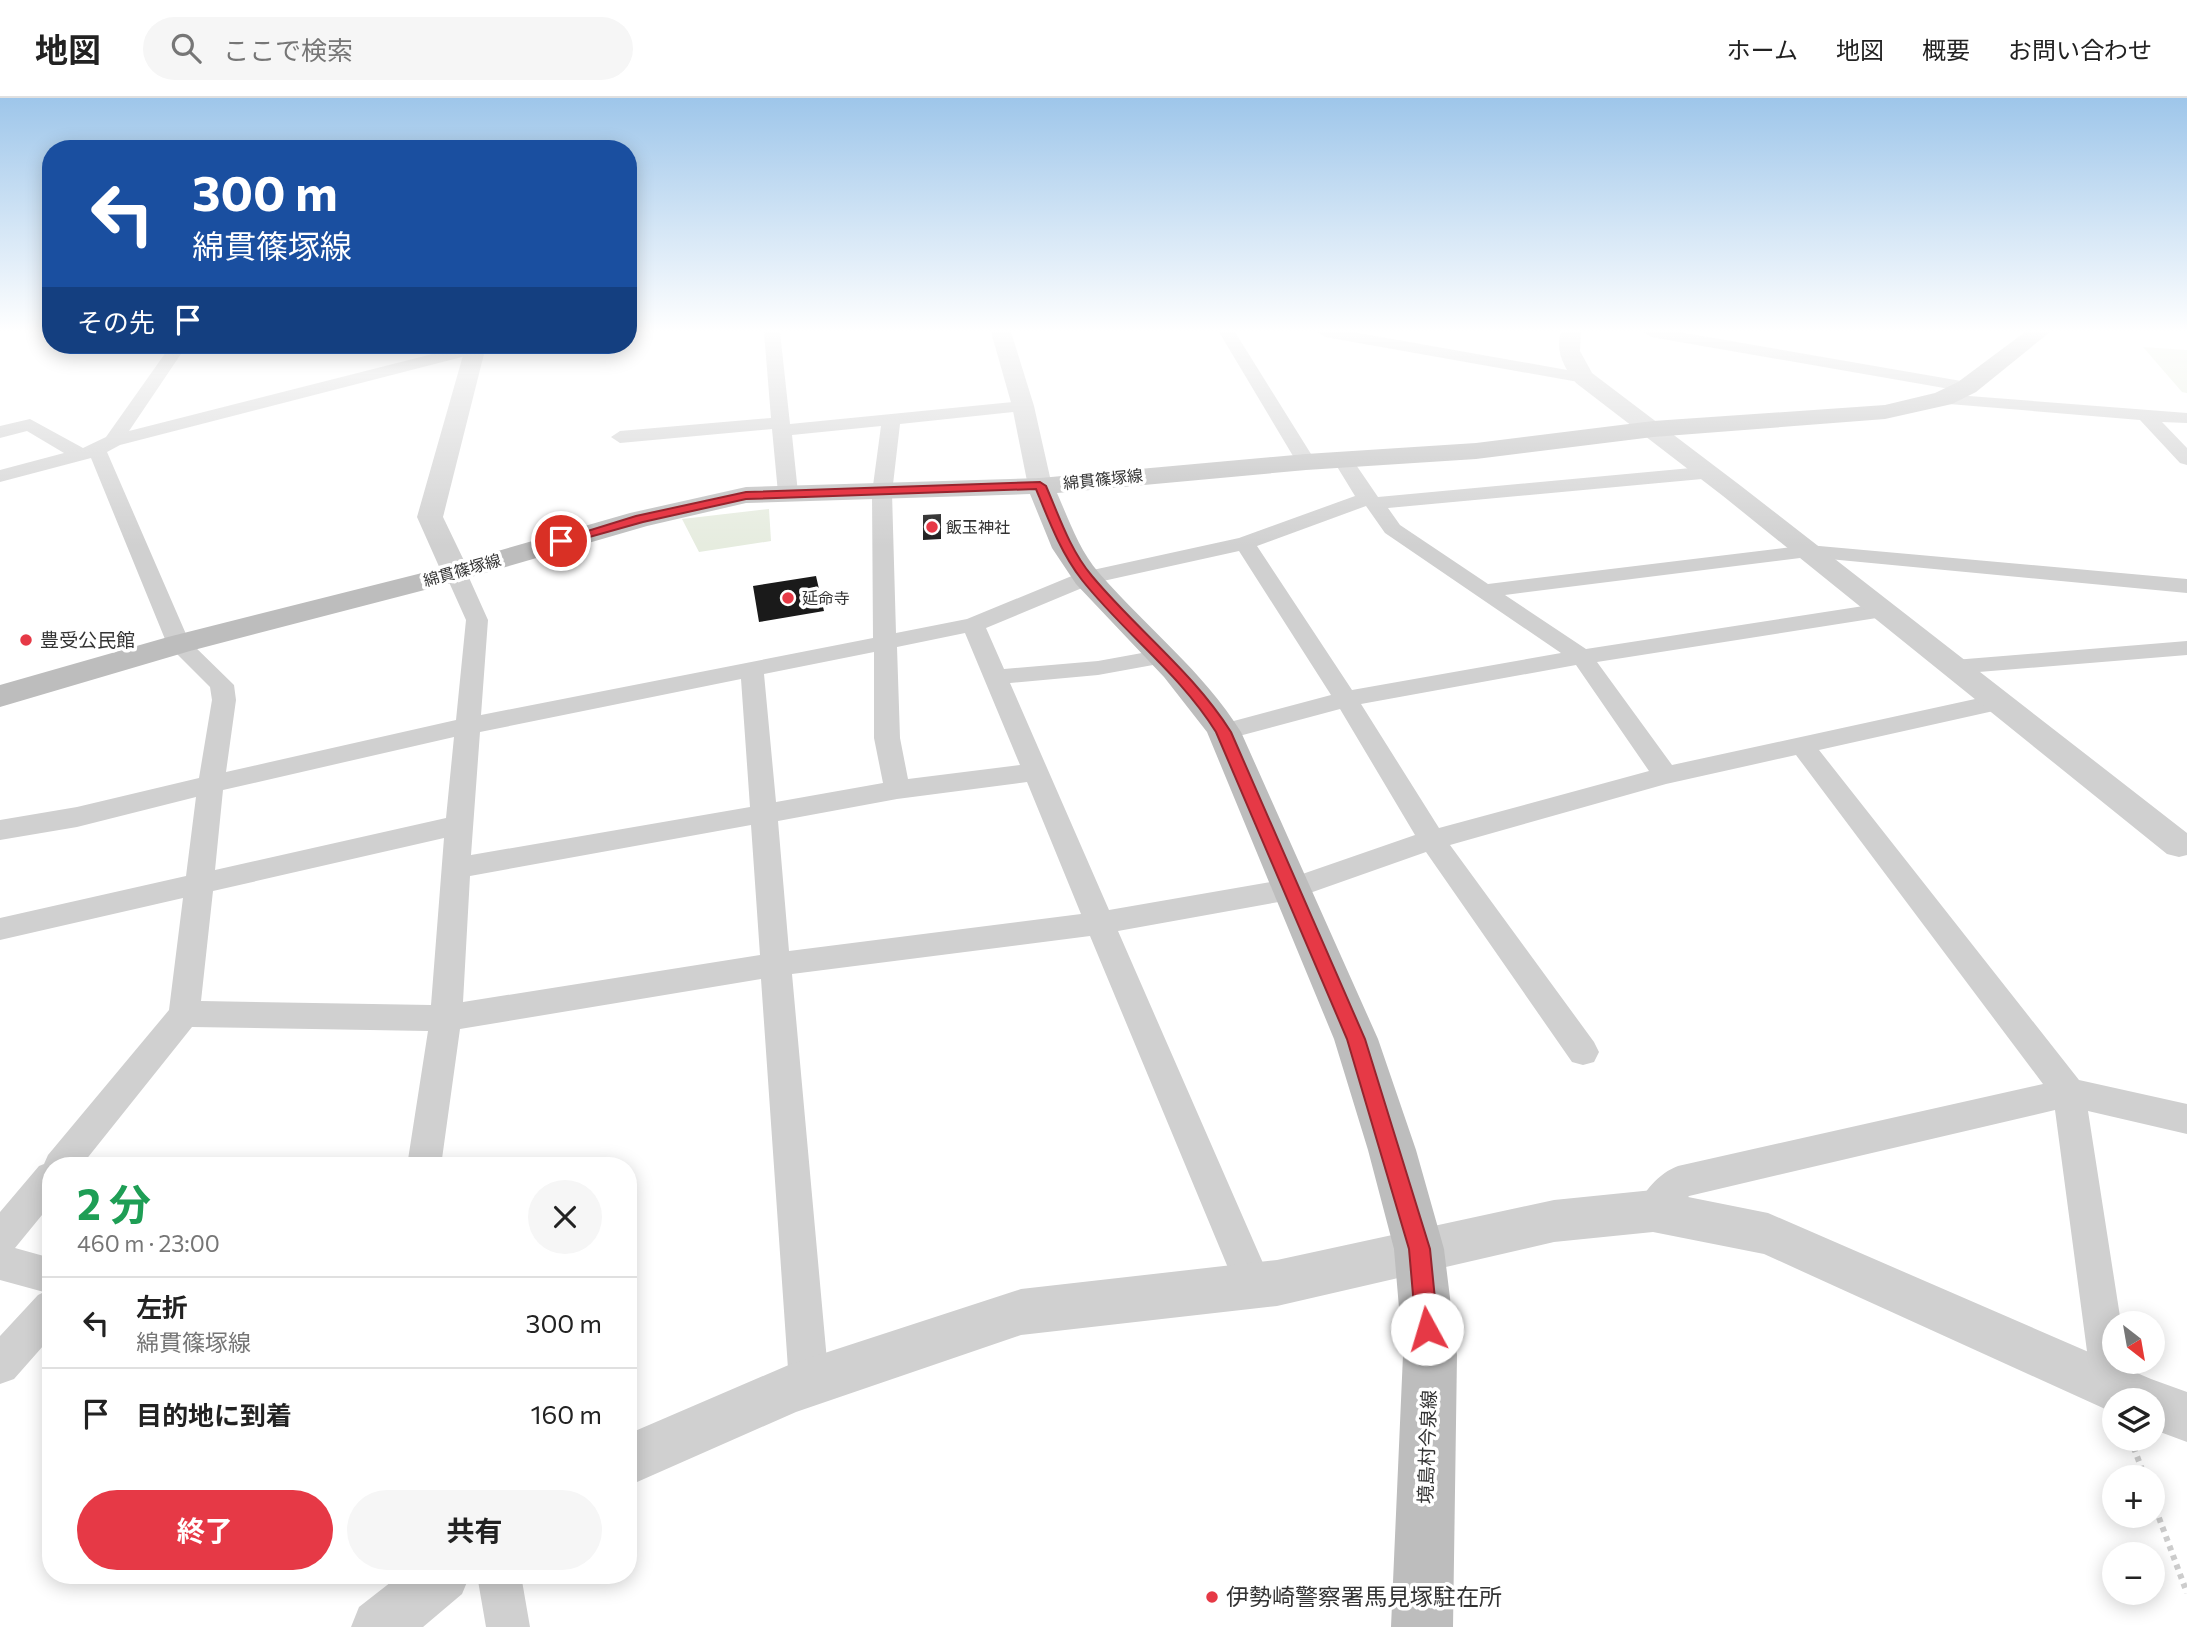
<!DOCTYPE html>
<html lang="ja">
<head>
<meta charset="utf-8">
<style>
	:root { --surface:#fff; --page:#f6f6f6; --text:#222; --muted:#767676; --line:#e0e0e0; --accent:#e63946 }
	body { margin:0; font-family:Commissioner,"Noto Sans JP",sans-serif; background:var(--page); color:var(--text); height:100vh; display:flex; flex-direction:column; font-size:26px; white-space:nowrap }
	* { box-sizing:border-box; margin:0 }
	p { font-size:23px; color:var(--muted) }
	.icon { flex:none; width:38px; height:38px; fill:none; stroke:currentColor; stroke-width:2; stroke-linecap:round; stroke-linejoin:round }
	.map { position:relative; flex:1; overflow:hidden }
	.sheet { position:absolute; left:42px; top:1059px; width:595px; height:427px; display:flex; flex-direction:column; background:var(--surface); border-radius:28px; box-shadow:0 4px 18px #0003 }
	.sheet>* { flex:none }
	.top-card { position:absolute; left:42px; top:42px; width:595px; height:214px; border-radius:28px; box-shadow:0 4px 18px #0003; background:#1a4fa0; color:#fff; overflow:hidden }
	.needle { width:46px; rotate:149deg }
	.tools { position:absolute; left:2102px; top:1213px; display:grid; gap:14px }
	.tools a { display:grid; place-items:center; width:63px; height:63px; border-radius:50%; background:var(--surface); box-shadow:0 4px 18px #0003; font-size:35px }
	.pin { position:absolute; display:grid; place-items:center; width:60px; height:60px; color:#fff; margin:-30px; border:4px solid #fff; border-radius:50%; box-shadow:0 2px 7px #0007 }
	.me { position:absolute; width:77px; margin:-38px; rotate:354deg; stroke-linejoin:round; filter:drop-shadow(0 0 5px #0008) }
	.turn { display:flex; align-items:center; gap:24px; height:147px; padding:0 35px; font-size:32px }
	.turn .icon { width:91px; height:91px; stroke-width:2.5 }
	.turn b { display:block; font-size:49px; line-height:60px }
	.then { display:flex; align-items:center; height:66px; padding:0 35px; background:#0003; gap:14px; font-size:26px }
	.round { display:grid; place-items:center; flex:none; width:74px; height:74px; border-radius:37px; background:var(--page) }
	.overview { display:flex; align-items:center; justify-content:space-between; height:119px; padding:0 35px }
	h1 { font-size:42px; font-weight:700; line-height:52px; color:#1e9e55 }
	.button { display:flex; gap:14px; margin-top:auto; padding:14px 35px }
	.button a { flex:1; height:80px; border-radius:42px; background:var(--accent); color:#fff; font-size:28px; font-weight:700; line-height:80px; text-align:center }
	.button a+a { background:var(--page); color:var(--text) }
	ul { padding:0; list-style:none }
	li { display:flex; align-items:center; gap:21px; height:91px; padding:0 35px; border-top:2px solid var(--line) }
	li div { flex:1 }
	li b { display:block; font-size:26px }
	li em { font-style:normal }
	header { display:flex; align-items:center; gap:42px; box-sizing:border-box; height:98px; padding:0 35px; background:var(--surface); border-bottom:2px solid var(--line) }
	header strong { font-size:33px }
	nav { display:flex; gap:38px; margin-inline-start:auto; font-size:24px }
	.search { width:490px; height:63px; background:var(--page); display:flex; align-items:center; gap:18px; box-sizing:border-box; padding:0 24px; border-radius:38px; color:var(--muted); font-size:26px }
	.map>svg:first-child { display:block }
</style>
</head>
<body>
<header>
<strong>地図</strong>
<div class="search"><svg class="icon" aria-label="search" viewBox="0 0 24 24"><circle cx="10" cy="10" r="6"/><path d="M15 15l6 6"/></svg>ここで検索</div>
<nav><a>ホーム</a><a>地図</a><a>概要</a><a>お問い合わせ</a></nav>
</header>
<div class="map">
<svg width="2187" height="1529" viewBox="0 0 2187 1529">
	<rect width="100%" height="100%" fill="#fff"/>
	<!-- green -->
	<path fill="#e6ecdf" d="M2143,249L2187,252V295L2182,294Z
		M769,411L771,443L699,454L682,421Z"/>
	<!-- building -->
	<path fill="#1a1a1a" d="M941,416V441L923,442V417Z
		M816,478L824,513L759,524L753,488Z"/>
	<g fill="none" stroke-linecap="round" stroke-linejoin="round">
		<!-- path -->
		<path stroke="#cdcdcd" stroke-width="6" stroke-dasharray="5 5" stroke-linecap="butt" d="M2130,1340L2145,1379
			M2152,1401L2187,1495"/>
		<!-- minor -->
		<path fill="#d0d0d0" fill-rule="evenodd" d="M764,234H780L790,326L1023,303L1032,308L1023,313L900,326L892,395L896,535L967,521L1079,475L1239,440L1355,398L1333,362L1343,356L1350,358L1378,399L1702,369L1712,375L1702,381L1388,410L1400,427L1488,486L1808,447L2187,481V495L1808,459L1505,497L1586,551L1883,505L1891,507L1894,512L1891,517L1883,519L1597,564L1672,667L1998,596L2007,598L2010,604L2007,610L1819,652L2079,982L2187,1006V1036L2088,1013L2121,1225H2114V1264H2127L2132,1291L2127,1302H2114L2112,1311L2098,1305L2092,1291L2055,1012L1689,1098L1666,1125L1653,1130L1640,1125L1635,1113C1643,1094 1659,1075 1678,1068L2043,986L1796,657L1666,686L1450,747L1594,944L1599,954L1594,964L1583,967L1572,964L1426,754L1290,802L1118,833L1273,1188L1267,1201L1254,1206L1241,1201L1090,838L792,876L829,1285L823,1299L809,1305L795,1299L789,1285L761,881L460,931L441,1068H407L428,933L192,929L81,1068H51V1106L15,1150L51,1160V1239L14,1281L0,1286V1238L38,1197L44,1194L0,1182V1114L39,1068L44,1066L48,1057L169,912L183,800L0,842V820L186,778L196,699L77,729L0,742V722L77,709L199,680L212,602L210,589L167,546L91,360L0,384V372L64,355L27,333L0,340V328L30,321L83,350L106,339L171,247H187L129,333L468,247H495L493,251L120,347L107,354L189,543L234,587L236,602L226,674L456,622L466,522L444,473L447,468H463L466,473L488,522L481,617L873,540L872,395L881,328L792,337L798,395L795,399H781L778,395L772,331L620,345L611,339L620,333L771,320ZM1366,408L1385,435L1561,555L1352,592L1257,448ZM1239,453L1331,597L1215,628L1211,634L1215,640L1224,642L1340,611L1415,737L1288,781L1109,812L1010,585L1098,577L1164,565L1172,563L1176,558L1172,553L1164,551L1098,563L1004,571L986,530L1094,485ZM965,535L1020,667L908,681L900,640L897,549ZM874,554V640L883,685L776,704L764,576ZM1576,567L1649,673L1439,730L1361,606ZM741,581L750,709L471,757L480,634ZM454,639L446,720L215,772L223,692ZM1027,684L1081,816L789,853L778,723L897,701ZM751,727L760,857L463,904L470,778ZM444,740L431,907L201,903L213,793Z
			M1219,234H1235L1316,364L1313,368H1299Z
			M1317,234H1353L1584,275L1593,280L1584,285L1325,239Z
			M1643,234H1679L1967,284L1976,289L1967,294L1651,239Z
			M1943,296L2187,315V325L2162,324L2187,350V367L2180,365L2140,322L1937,305L1934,301L1937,297Z
			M2187,543V557L1954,576L1946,574L1942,569L1946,564L1954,562Z
			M477,1477H521L530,1529H486Z"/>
		<!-- tertiary -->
		<path fill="#d0d0d0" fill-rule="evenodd" d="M991,234H1011L1034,308L1052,388L1049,393L1040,395L1031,393L1028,388L1012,308Z
			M1561,234H1581L1580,253L1592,275L1741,388L2187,735V757L2179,759L2167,756L1723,398L1576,285C1564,269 1555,254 1561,234Z
			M466,247L486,248L443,419L469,473L465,479L455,481L445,479L441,473L417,419Z
			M1653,1092L1768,1115L2151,1281L2187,1294V1344L2152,1331V1302H2114V1315L1764,1156L1653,1134L1554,1144L1277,1208L1021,1237L796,1314L628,1388V1336L791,1266L1021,1191L1277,1162L1554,1102Z
			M400,1477H470L462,1496L423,1529H351L359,1509Z"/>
		<!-- secondary -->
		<path fill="#bdbdbd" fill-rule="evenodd" d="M2025,234H2050L1976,294L1952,306L1885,321L1653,339L1476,361L1306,372L1057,395C1069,422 1079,452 1099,475C1146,529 1203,573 1241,634L1378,941L1416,1052L1444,1151L1457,1257L1453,1529H1391L1403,1257L1394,1151L1368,1052L1334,941L1207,634L1164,579L1076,486L1052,450L1030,396L746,405L647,428L440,488L190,553L0,609V587L168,539L418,476L630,415L746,389L1040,380L1306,356L1476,345L1653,323L1885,307L1935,295L1958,284Z"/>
	</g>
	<!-- sky -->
	<linearGradient id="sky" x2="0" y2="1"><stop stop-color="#9ec6ea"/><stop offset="0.52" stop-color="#fff"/><stop offset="1" stop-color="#fff" stop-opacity="0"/></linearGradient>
	<rect width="2187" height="448" fill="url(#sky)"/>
	<!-- route -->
	<path fill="#e63946" stroke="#96252e" stroke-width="2" d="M1040,384L1046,388C1059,418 1070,452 1092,478C1137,532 1193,574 1231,634L1365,941L1430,1151L1438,1231L1435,1239L1427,1242L1420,1239L1416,1231L1409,1151L1347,941L1216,634C1180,576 1124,535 1082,482C1061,455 1049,423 1036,391L746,401L643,424L561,447L555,443L636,418L746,394Z"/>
	<!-- markers -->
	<g fill="#e63946" stroke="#fff" stroke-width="2.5">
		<circle cx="932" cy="429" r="7"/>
		<circle cx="788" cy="500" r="7"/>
		<circle cx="26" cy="542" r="7"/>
		<circle cx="1212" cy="1499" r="7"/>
	</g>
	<g text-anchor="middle" stroke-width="7" stroke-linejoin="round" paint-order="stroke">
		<!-- far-street labels -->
		<g font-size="16" fill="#333" stroke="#fff">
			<text transform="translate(1103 381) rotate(-6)" y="6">綿貫篠塚線</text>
			<text transform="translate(462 472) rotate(-16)" y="6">綿貫篠塚線</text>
		</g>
		<!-- far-poi labels -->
		<g font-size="16" fill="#333" stroke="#fff" text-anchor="start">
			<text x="946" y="435">飯玉神社</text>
			<text x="802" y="506">延命寺</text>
		</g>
		<!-- poi labels -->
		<g font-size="19" fill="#333" stroke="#fff" text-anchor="start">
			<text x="40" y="549">豊受公民館</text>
		</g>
		<!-- street labels -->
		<g font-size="19" fill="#333" stroke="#fff">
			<text transform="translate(1427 1349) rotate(-88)" y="7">境島村今泉線</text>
		</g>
		<!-- near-poi labels -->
		<g font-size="23" fill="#333" stroke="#fff" text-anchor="start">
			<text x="1226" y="1507">伊勢崎警察署馬見塚駐在所</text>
		</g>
	</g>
</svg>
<div class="tools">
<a><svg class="needle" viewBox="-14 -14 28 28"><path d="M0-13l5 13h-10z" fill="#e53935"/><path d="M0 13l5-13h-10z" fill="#767676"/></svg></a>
<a><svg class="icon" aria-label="layers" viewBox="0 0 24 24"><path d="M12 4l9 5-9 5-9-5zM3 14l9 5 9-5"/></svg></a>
<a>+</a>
<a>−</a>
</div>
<div class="pin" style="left:561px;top:443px;background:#d93025"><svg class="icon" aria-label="arrive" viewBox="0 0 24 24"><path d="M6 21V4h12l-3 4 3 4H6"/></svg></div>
<svg class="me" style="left:1427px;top:1231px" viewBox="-20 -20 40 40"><circle r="19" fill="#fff"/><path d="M0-13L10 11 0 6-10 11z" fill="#e63946"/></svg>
<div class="top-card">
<div class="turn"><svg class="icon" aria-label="left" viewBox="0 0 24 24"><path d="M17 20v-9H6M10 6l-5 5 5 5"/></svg><div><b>300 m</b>綿貫篠塚線</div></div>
<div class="then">その先<svg class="icon" aria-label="arrive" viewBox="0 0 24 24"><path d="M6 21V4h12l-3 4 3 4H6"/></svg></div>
</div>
<section class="sheet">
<div class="overview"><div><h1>2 分</h1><p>460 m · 23:00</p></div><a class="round"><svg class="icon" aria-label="close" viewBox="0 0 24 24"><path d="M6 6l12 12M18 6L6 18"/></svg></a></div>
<ul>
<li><svg class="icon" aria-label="left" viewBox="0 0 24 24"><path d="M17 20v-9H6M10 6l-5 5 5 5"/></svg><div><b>左折</b><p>綿貫篠塚線</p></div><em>300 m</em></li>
<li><svg class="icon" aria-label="arrive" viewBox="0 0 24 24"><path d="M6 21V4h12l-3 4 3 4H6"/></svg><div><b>目的地に到着</b></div><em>160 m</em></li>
</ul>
<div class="button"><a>終了</a><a>共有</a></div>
</section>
</div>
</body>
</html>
